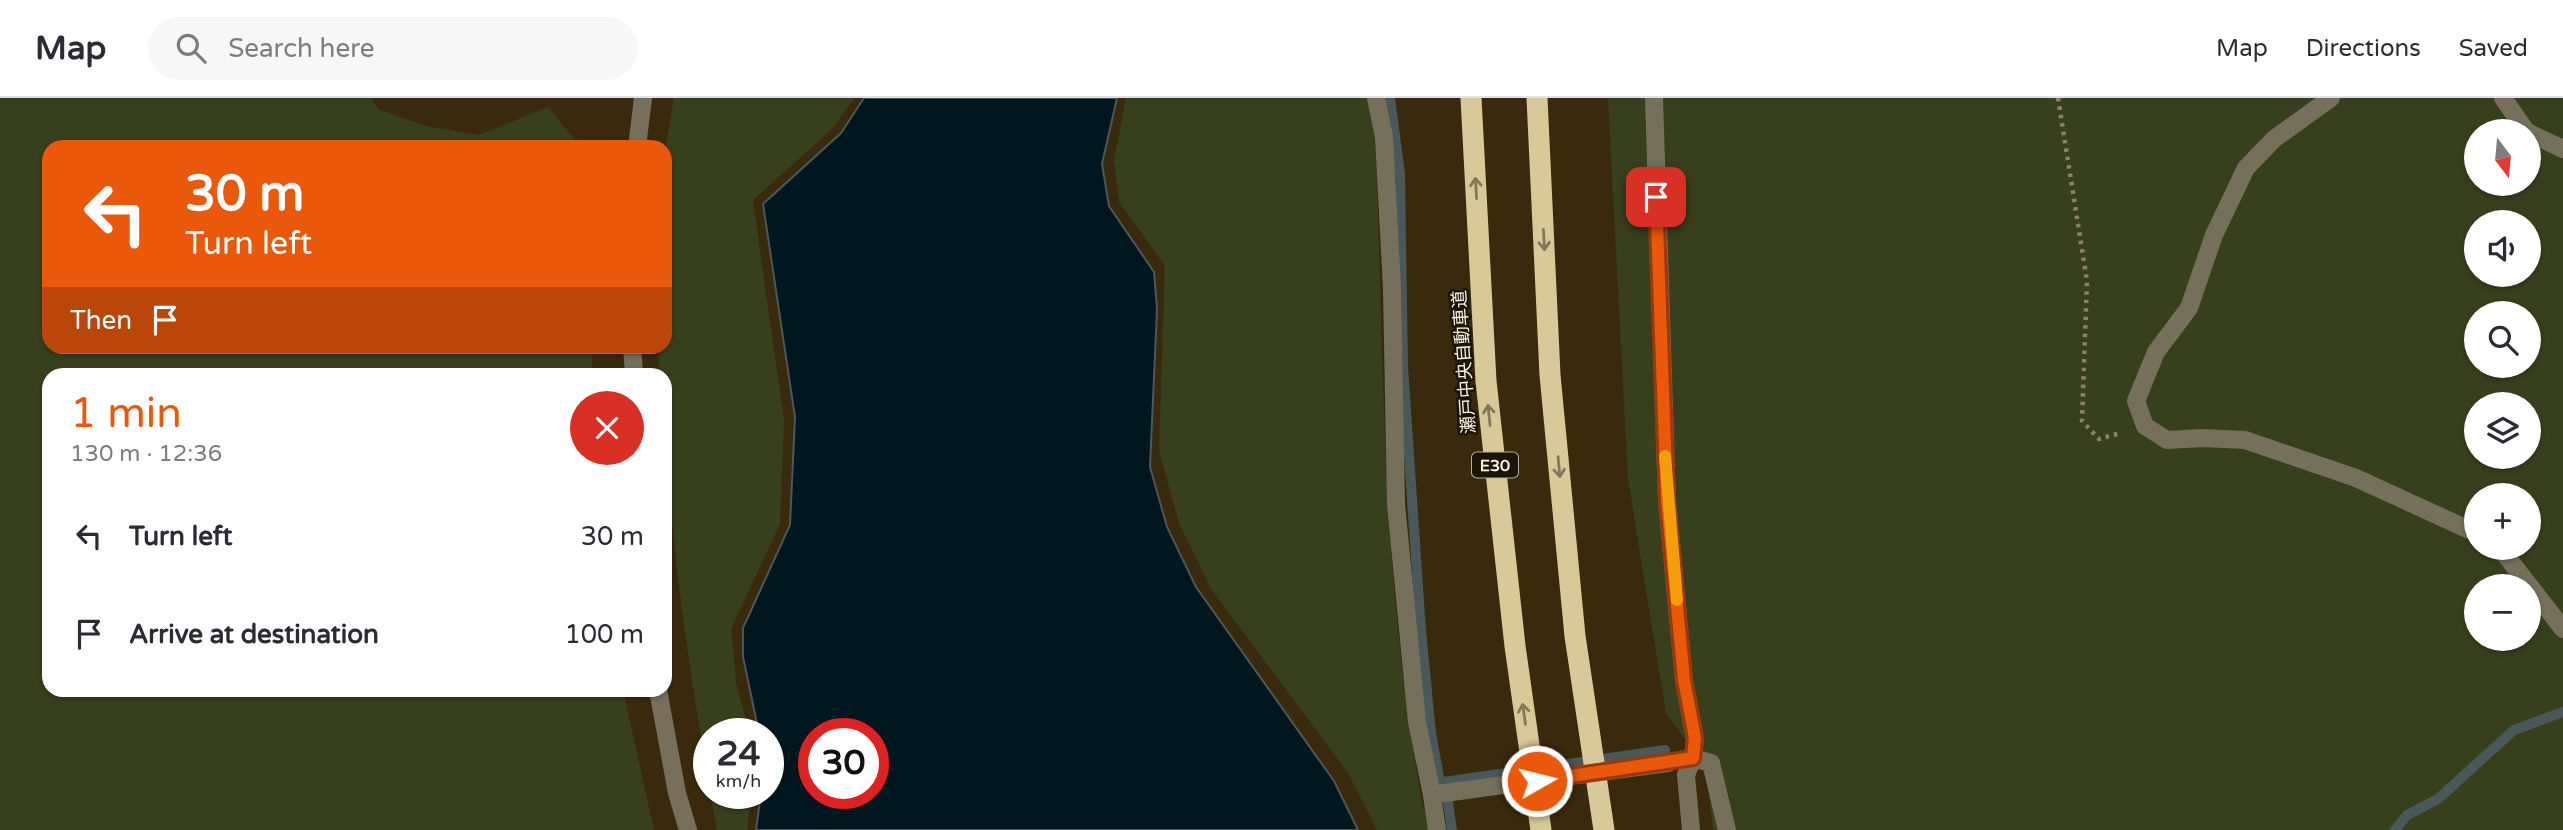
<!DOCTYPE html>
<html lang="en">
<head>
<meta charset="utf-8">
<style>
	:root { --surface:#fff; --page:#f7f7f7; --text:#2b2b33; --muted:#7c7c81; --line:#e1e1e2; --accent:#ea580c }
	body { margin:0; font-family:"Varela Round","Noto Sans JP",sans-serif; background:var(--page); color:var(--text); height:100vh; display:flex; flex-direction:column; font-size:26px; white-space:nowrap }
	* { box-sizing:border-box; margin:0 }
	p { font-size:23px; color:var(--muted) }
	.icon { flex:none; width:38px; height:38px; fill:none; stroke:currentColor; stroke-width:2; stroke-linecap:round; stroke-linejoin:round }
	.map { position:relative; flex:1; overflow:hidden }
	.sheet { position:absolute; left:42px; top:270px; width:630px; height:329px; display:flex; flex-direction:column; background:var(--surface); border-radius:21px; box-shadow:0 2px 5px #0004 }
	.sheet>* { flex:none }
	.banner { position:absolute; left:42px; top:42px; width:630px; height:214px; border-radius:21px; box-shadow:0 2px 5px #0004; background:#ea580c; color:#fff; overflow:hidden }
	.needle { width:46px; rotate:164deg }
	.buttons { position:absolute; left:2464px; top:21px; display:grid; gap:14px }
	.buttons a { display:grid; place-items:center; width:77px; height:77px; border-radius:50%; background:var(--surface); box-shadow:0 2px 5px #0004; font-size:35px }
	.speed { position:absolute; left:693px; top:620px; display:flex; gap:14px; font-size:35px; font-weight:700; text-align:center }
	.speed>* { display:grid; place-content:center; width:91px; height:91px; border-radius:50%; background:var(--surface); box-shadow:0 2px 5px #0004; line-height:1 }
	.speed small { font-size:18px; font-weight:400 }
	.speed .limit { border:10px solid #d22; background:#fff; color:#111 }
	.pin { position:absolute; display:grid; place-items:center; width:60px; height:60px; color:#fff; margin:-30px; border-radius:14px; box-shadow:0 4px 10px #0006 }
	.me { position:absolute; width:77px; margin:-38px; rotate:82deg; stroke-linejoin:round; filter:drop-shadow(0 0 5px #0008) }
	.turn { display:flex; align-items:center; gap:24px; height:147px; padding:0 28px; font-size:32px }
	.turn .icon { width:91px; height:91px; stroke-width:2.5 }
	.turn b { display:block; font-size:49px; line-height:60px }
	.then { display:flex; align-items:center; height:66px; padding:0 28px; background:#0003; gap:14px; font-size:26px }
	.round { display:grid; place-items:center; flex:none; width:74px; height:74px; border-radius:37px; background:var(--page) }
	.overview { display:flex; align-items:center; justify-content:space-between; height:119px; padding:0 28px }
	h1 { font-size:42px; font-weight:600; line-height:52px; color:var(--accent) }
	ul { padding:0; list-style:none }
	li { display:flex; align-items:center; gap:21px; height:98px; padding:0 28px }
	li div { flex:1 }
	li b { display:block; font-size:26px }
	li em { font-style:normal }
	header { display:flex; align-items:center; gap:42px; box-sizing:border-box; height:98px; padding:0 35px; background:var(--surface); border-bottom:2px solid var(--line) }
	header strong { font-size:33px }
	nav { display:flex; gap:38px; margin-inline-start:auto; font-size:24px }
	.search { width:490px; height:63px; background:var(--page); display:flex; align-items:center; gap:18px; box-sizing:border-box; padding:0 24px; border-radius:38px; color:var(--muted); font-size:26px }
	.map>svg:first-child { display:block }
</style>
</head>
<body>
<header>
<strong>Map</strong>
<div class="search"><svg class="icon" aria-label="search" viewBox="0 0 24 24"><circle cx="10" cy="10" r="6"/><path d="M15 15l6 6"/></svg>Search here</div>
<nav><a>Map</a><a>Directions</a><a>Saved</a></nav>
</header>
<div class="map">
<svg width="2563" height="732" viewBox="0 0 2563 732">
	<rect width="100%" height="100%" fill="#3a2a0d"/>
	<!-- green -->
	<path fill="#383f1d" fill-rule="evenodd" d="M0,0H371L378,11L426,28L479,37L548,9L581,49H49V248L592,249V276H49V592H623L654,732H0Z
		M674,0H855L831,32L753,102L784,323L780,426L731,531L736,584L749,635H709V687C686,548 665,418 665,276L659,275V249L665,248V55Z
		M1126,0H1368L1376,43C1383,265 1382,490 1423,710L1460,732H1377L1348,675L1211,491L1179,425L1159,353L1165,168L1119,104L1114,63Z
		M1608,0H2563V732H1713L1706,670L1666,615L1628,381ZM2476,33H2529V86H2476ZM2476,124H2529V177H2476ZM2476,215H2529V268H2476ZM2476,306H2529V359H2476ZM2476,397H2529V450H2476ZM2476,488H2529V541H2476Z
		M710,695H751L747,732H717Z"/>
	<!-- water -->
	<path fill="#00171f" stroke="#4b5859" stroke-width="2" fill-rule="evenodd" d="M864,0H1117L1102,66L1109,108L1154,174L1157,211L1150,369L1167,429L1196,489L1334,683L1358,732H756L761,695H768V635H759L743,559V530L790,427L795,319L763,106L841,35ZM814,635H873V695H814Z"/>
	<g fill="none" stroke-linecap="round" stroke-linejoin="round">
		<!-- stream -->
		<path stroke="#4b5859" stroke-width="10" d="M1390,0L1400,76L1403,269L1421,533L1431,635L1440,685L1444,684L1445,689
			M1444,684L1665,652
			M1448,705L1452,732
			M2395,732L2407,717L2438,701L2514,632L2563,614"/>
		<!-- path -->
		<path stroke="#8d8068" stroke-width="4.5" stroke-dasharray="3.5 5" stroke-linecap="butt" d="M2058,0L2087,183L2082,323L2099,341L2121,335"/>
		<!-- minor -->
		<path stroke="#756f5b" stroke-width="18" d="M1376,0L1384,39L1392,190L1396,406L1417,624L1432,697L1459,693
			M1654,0L1667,403L1684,582L1695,641L1693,660L1686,677L1691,732
			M2331,0L2274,41L2246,70L2214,137L2189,210L2156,254L2136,303L2145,328L2167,342L2202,340L2245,342L2356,380L2476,435
			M2503,0L2526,33
			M2529,35L2563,51
			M2500,450L2563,531
			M1683,662L1693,660L1711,665L1727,732
			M1432,697L1437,732"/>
		<!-- tertiary -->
		<path stroke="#756f5b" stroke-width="18" d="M637,49L643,0
			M632,248L634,276
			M658,592L677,695L688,732"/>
		<!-- motorway -->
		<path stroke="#d8c998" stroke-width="21" d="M1471,0L1486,283L1515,548L1541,732
			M1537,0L1550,277L1575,538L1604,732"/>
		<!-- minor-bridge -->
		<path stroke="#756f5b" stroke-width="18" d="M1459,693L1668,665"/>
	</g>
	<!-- one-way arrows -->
	<defs><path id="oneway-shaft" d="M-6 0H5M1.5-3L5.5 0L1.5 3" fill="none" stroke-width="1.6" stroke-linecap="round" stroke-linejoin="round" transform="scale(1.75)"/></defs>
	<g stroke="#837857">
		<use href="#oneway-shaft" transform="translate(1476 90) rotate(-93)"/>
		<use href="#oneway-shaft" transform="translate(1544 142) rotate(87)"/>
		<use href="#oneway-shaft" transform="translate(1489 317) rotate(-96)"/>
		<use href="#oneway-shaft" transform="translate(1559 369) rotate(85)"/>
		<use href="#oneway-shaft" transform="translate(1524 616) rotate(-98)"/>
	</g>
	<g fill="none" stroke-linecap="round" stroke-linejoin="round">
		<defs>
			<path id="route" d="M1537,683L1693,660L1695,640L1684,582L1667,403L1656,99"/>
		</defs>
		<!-- route casing -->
		<use href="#route" stroke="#983908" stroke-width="18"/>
		<!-- route -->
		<use href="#route" stroke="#ea580c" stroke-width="12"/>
		<!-- slow -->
		<path stroke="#f59e0b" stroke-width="12" d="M1665,358L1677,502"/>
	</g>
	<g text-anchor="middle" stroke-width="5" stroke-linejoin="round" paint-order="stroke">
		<!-- shield labels -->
		<rect fill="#1b1408" stroke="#b8af9f" stroke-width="2" x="1472" y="354.5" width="46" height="25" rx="5"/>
		<g font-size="16" font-weight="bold" fill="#fbf1e0">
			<text x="1495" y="373">E30</text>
		</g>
		<!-- street labels -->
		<g font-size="18" fill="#fbf1e0" stroke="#1b1408">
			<text transform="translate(1464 264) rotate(-94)" y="6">瀬戸中央自動車道</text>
		</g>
	</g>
</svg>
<div class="buttons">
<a><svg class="needle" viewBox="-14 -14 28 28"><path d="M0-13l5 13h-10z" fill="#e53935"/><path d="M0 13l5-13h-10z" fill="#7c7c81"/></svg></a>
<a><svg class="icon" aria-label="sound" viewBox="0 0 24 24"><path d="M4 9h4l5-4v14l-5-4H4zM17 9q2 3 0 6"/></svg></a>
<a><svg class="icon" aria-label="search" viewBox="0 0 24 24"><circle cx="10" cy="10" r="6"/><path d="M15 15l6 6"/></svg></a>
<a><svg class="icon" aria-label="layers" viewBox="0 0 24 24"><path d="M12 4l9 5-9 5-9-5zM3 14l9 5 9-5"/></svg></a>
<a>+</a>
<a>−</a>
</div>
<div class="speed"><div>24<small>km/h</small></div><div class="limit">30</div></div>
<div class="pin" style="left:1656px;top:99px;background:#d93025"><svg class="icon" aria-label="arrive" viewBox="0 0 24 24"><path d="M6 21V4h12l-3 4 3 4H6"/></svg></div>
<svg class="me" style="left:1537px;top:683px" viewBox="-20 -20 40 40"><circle r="17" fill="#ea580c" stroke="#fff" stroke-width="3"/><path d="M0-11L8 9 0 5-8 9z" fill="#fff"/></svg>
<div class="banner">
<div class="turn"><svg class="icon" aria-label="left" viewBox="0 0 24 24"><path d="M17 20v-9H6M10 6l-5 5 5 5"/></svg><div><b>30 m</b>Turn left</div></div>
<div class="then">Then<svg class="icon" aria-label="arrive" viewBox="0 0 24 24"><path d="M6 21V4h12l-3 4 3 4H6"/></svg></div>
</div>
<section class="sheet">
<div class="overview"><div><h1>1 min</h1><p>130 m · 12:36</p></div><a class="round" style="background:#d93025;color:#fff"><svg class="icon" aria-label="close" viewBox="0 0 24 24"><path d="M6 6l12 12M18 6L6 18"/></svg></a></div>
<ul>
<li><svg class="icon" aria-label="left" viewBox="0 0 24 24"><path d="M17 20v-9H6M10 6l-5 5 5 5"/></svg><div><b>Turn left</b></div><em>30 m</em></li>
<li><svg class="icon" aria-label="arrive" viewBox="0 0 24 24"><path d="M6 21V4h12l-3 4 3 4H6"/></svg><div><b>Arrive at destination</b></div><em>100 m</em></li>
</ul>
</section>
</div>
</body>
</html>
